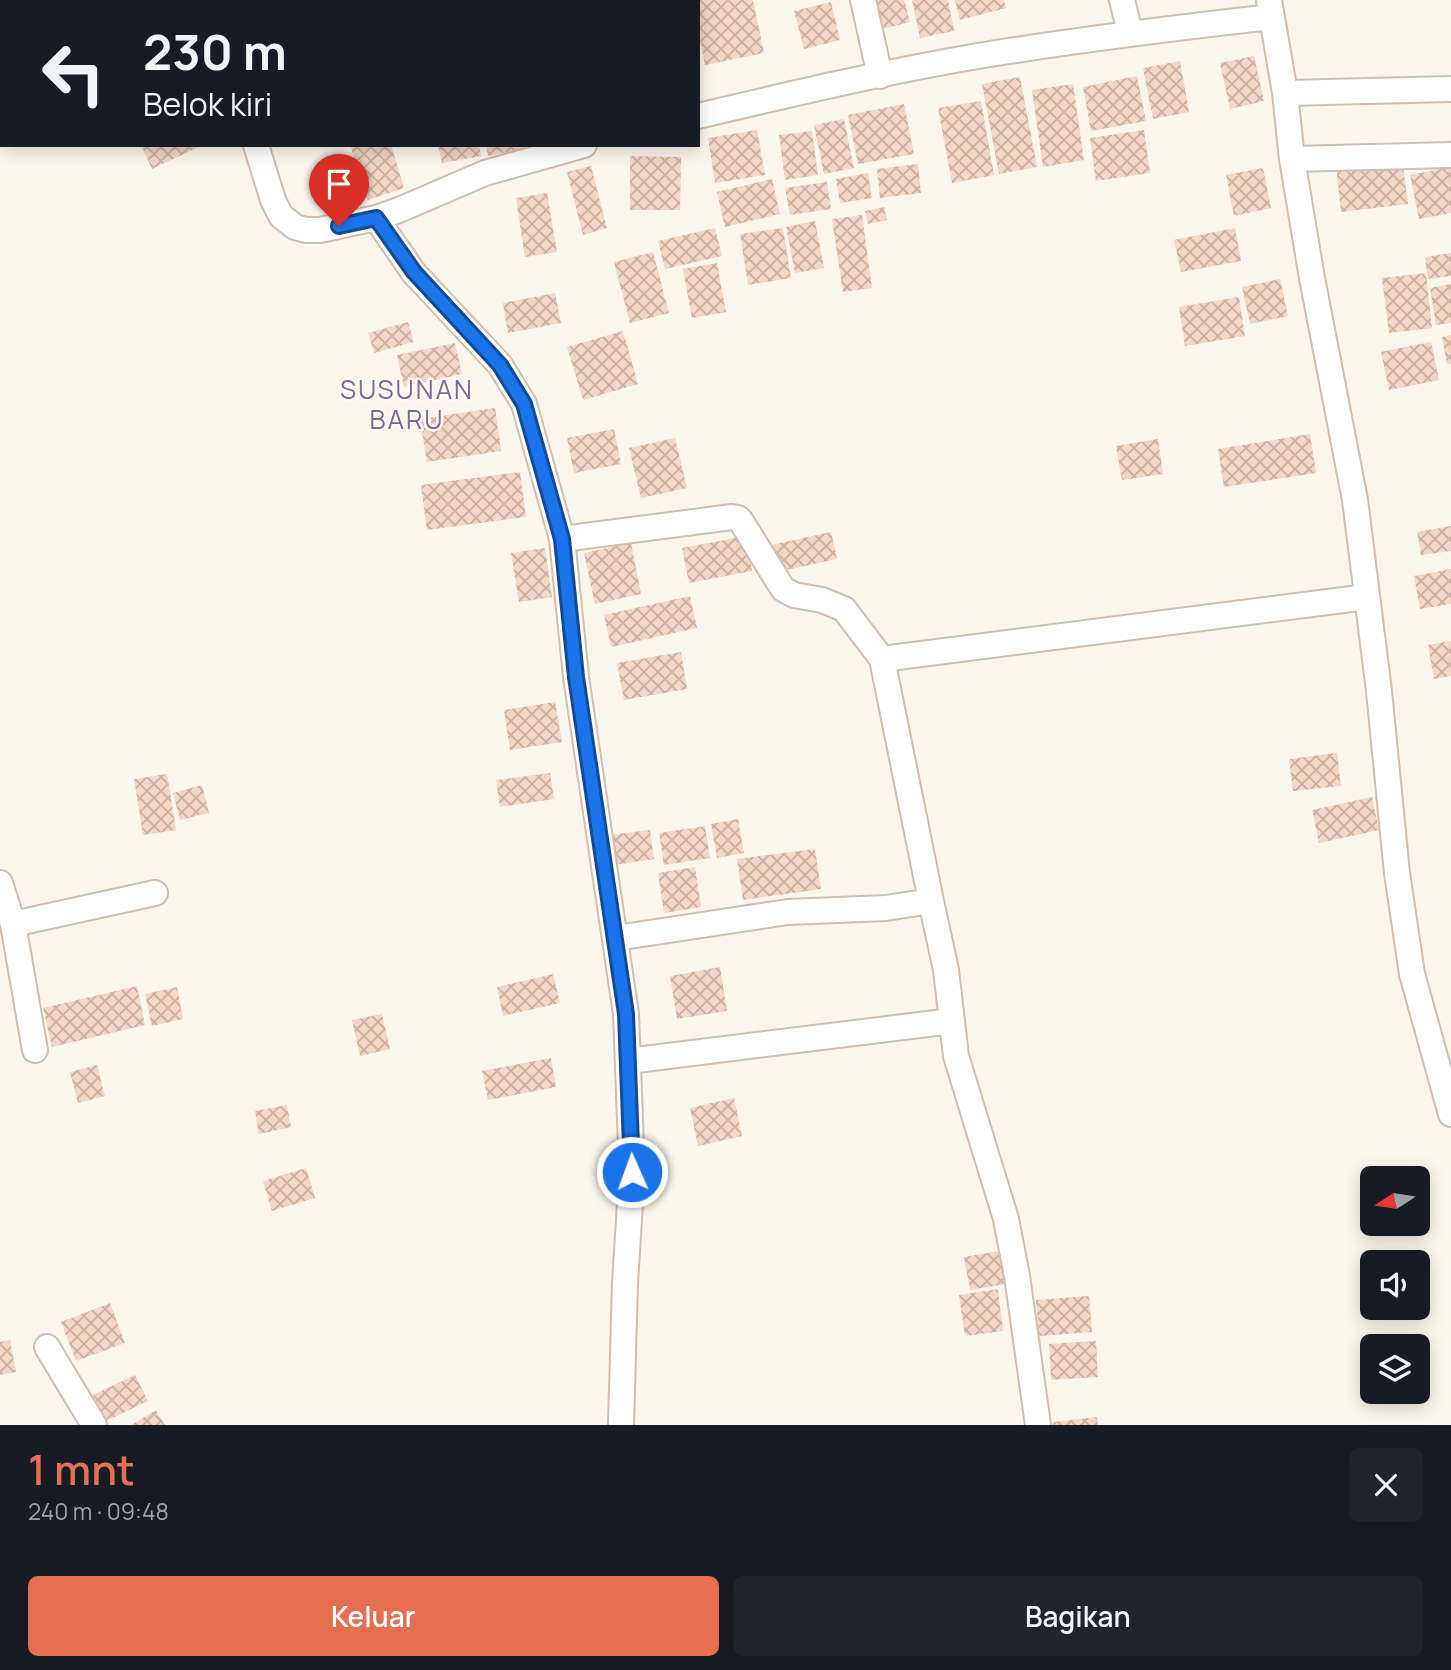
<!DOCTYPE html>
<html lang="id">
<head>
<meta charset="utf-8">
<style>
	:root { --surface:#171b24; --page:#20242c; --text:#f1f3f6; --muted:#9ea1a6; --accent:#e76f51 }
	body { margin:0; font-family:Manrope,sans-serif; background:var(--page); color:var(--text); height:100vh; display:flex; flex-direction:column; font-size:26px; white-space:nowrap }
	* { box-sizing:border-box; margin:0 }
	p { font-size:23px; color:var(--muted) }
	.icon { flex:none; width:38px; height:38px; fill:none; stroke:currentColor; stroke-width:2; stroke-linecap:round; stroke-linejoin:round }
	.map { position:relative; height:1425px; overflow:hidden }
	.drawer { display:flex; flex-direction:column; background:var(--surface); flex:1 }
	.drawer>* { flex:none }
	.hud { position:absolute; left:0px; top:0px; width:700px; height:147px; box-shadow:0 4px 18px #0003; background:#171b24; color:var(--text); overflow:hidden }
	.needle { width:46px; rotate:258deg }
	.tools { position:absolute; left:1360px; top:1166px; display:grid; gap:14px }
	.tools a { display:grid; place-items:center; width:70px; height:70px; border-radius:10px; background:var(--surface); box-shadow:0 4px 18px #0003; font-size:35px }
	.pin { position:absolute; display:grid; place-items:center; width:60px; height:60px; color:#fff; margin:-72px -30px; border-radius:50% 50% 50% 0; rotate:-45deg; box-shadow:0 0 7px #0007 }
	.pin .icon { rotate:45deg }
	.me { position:absolute; width:77px; margin:-38px; rotate:358deg; stroke-linejoin:round; filter:drop-shadow(0 0 5px #0008) }
	.turn { display:flex; align-items:center; gap:24px; height:147px; padding:0 28px; font-size:32px }
	.turn .icon { width:91px; height:91px; stroke-width:2.5 }
	.turn b { display:block; font-size:49px; line-height:60px }
	.round { display:grid; place-items:center; flex:none; width:74px; height:74px; border-radius:10px; background:var(--page) }
	.headline { display:flex; align-items:center; justify-content:space-between; height:119px; padding:0 28px }
	h1 { font-size:42px; font-weight:600; line-height:52px; color:var(--accent) }
	.button { display:flex; gap:14px; margin-top:auto; padding:14px 28px }
	.button a { flex:1; height:80px; border-radius:10px; background:var(--accent); color:#fff; font-size:28px; font-weight:600; line-height:80px; text-align:center }
	.button a+a { background:var(--page); color:var(--text) }
	.map>svg:first-child { display:block }
</style>
</head>
<body>
<div class="map">
<svg width="1451" height="1425" viewBox="0 0 1451 1425">
	<defs>
		<pattern id="building-cross-hatch" width="8" height="8" patternUnits="userSpaceOnUse" patternTransform="scale(1.75)"><rect width="8" height="8" fill="#f3d5c3"/><path d="M0 0l8 8M0 8l8-8" fill="none" stroke="#cab0a1"/></pattern>
	</defs>
	<rect width="100%" height="100%" fill="#fdf6ec"/>
	<!-- building -->
	<path fill="url(#building-cross-hatch)" d="M698,0H753L764,53L705,65L698,30Z
		M876,0H904L910,22L883,29Z
		M912,0H948L954,31L920,38Z
		M955,0H1004L1006,8L960,20Z
		M831,2L840,40L804,49L794,11Z
		M1254,56L1264,101L1230,109L1220,63Z
		M1180,61L1189,112L1153,119L1143,68Z
		M1137,76L1146,121L1091,131L1083,87Z
		M1020,77L1037,167L999,174L982,84Z
		M1073,84L1084,160L1043,167L1032,90Z
		M981,101L994,175L952,183L938,108Z
		M904,104L914,154L858,164L848,115Z
		M844,119L854,168L824,174L814,125Z
		M757,130L765,175L715,183L708,138Z
		M1144,130L1150,173L1096,181L1090,138Z
		M812,131L818,175L785,180L779,135Z
		M141,145H203L152,169Z
		M350,145H391L404,188L368,200Z
		M438,145H479L481,156L442,163Z
		M486,145H523L524,149L488,156Z
		M630,156L681,157L680,210H630Z
		M1402,159L1408,204L1341,212L1336,166Z
		M918,164L921,193L880,198L877,169Z
		M591,166L607,228L583,235L567,172Z
		M1451,167V213L1419,219L1410,175Z
		M1263,168L1271,208L1234,216L1226,175Z
		M868,173L872,198L840,203L836,179Z
		M772,179L780,214L725,227L717,192Z
		M827,182L831,209L790,215L785,188Z
		M547,193L557,252L525,257L516,198Z
		M884,207L887,220L868,224L865,211Z
		M862,215L872,288L843,292L832,219Z
		M815,221L824,268L795,273L786,227Z
		M715,228L722,256L665,269L658,241Z
		M783,228L791,278L748,285L740,234Z
		M1235,228L1241,261L1181,272L1174,240Z
		M653,252L669,313L630,323L614,262Z
		M1451,253V276L1428,279L1425,257Z
		M717,263L726,312L692,318L683,269Z
		M1426,273L1432,328L1389,333L1382,278Z
		M1280,279L1288,316L1250,324L1242,287Z
		M1451,284V323L1436,325L1430,288Z
		M555,293L561,323L508,333L503,303Z
		M1239,297L1245,336L1185,346L1179,307Z
		M408,322L414,342L374,353L368,333Z
		M623,331L638,384L583,400L567,347Z
		M1451,335V364H1447L1442,337Z
		M1431,342L1439,380L1389,390L1381,352Z
		M455,343L462,374L404,387L397,355Z
		M495,408L501,451L427,462L420,419Z
		M614,429L621,464L574,473L567,438Z
		M1310,434L1316,473L1224,487L1218,449Z
		M675,438L687,488L641,498L629,448Z
		M1158,439L1163,474L1122,480L1116,446Z
		M520,472L526,517L427,530L421,485Z
		M1451,526V551L1421,555L1417,532Z
		M831,532L837,559L777,572L771,545Z
		M746,536L752,571L689,583L682,548Z
		M631,543L641,594L595,604L584,553Z
		M545,548L552,597L519,602L511,553Z
		M1451,569V604L1420,609L1414,576Z
		M690,596L697,628L611,647L604,615Z
		M1451,641V676L1434,679L1428,645Z
		M681,652L687,689L624,700L617,663Z
		M555,702L562,742L510,750L504,710Z
		M1337,753L1341,786L1293,791L1289,759Z
		M550,773L554,799L500,807L496,780Z
		M167,774L176,830L143,835L134,779Z
		M202,785L209,813L180,820L173,793Z
		M1372,797L1379,830L1319,843L1312,810Z
		M738,819L744,853L717,858L711,824Z
		M705,826L710,858L664,865L659,833Z
		M650,830L654,859L614,865L610,835Z
		M815,849L821,889L743,900L737,859Z
		M695,867L701,907L664,913L658,873Z
		M720,967L727,1011L677,1019L670,976Z
		M553,974L560,1003L503,1016L497,987Z
		M137,986L145,1025L52,1047L43,1008Z
		M177,987L183,1019L152,1026L145,994Z
		M382,1014L390,1049L360,1056L352,1020Z
		M551,1058L556,1087L488,1100L482,1071Z
		M97,1065L105,1096L78,1103L70,1072Z
		M734,1098L742,1136L698,1146L690,1108Z
		M287,1105L291,1127L259,1134L255,1111Z
		M306,1168L315,1198L272,1211L263,1181Z
		M999,1251L1005,1284L970,1290L964,1257Z
		M998,1289L1003,1331L965,1336L959,1295Z
		M1089,1296L1092,1332L1039,1336L1036,1300Z
		M110,1303L125,1343L76,1361L61,1322Z
		M10,1340L16,1372L0,1375V1342Z
		M1096,1341L1098,1377L1051,1380L1049,1344Z
		M135,1375L148,1401L106,1421L93,1395Z
		M156,1410L165,1425H131Z
		M1097,1417L1098,1425H1053V1422Z"/>
	<g fill="none" stroke-linecap="round" stroke-linejoin="round">
		<defs>
			<path id="minor" d="M224,0V2
				M863,0L880,76
				M1122,0L1130,33
				M1269,0L1285,93L1292,159L1312,278L1355,500L1379,691L1397,873L1412,974L1451,1114
				M1285,93L1451,89
				M698,116C791,94 884,72 978,56C1076,40 1174,28 1272,17
				M256,145L273,200L281,216L295,227L306,230H320L376,218L399,210L485,173L584,145
				M1292,159L1451,155
				M376,218L414,273L500,365L524,404L562,539L576,677L626,1014L632,1172L625,1283L621,1425
				M562,539L732,517L738,518L741,521L783,589L794,595L822,600L844,609L882,659L931,901
				M882,659L1367,597
				M0,883L13,924L35,1050
				M13,924L155,893
				M616,938L788,912L886,908L931,901L946,970L956,1056L1006,1219L1017,1276L1038,1425
				M628,1061L952,1021
				M47,1347L94,1425"/>
		</defs>
		<!-- minor casing -->
		<use href="#minor" stroke="#d1beb0" stroke-width="28"/>
		<!-- minor -->
		<use href="#minor" stroke="#fff" stroke-width="24"/>
	</g>
	<g fill="none" stroke-linecap="round" stroke-linejoin="round">
		<defs>
			<path id="route" d="M339,226L376,218L414,272L500,365L524,404L562,539L576,677L626,1014L632,1172"/>
		</defs>
		<!-- route casing -->
		<use href="#route" stroke="#114b97" stroke-width="18"/>
		<!-- route -->
		<use href="#route" stroke="#1a73e8" stroke-width="12"/>
	</g>
	<g text-anchor="middle" stroke-width="5" stroke-linejoin="round" paint-order="stroke">
		<!-- quarter labels -->
		<g font-size="26" letter-spacing="2" fill="#846695" stroke="#fffaf3">
			<text x="407" y="399">SUSUNAN<tspan x="407" dy="30">BARU</tspan></text>
		</g>
	</g>
</svg>
<div class="tools">
<a><svg class="needle" viewBox="-14 -14 28 28"><path d="M0-13l5 13h-10z" fill="#e53935"/><path d="M0 13l5-13h-10z" fill="#9ea1a6"/></svg></a>
<a><svg class="icon" aria-label="sound" viewBox="0 0 24 24"><path d="M4 9h4l5-4v14l-5-4H4zM17 9q2 3 0 6"/></svg></a>
<a><svg class="icon" aria-label="layers" viewBox="0 0 24 24"><path d="M12 4l9 5-9 5-9-5zM3 14l9 5 9-5"/></svg></a>
</div>
<div class="pin" style="left:339px;top:226px;background:#d93025"><svg class="icon" aria-label="arrive" viewBox="0 0 24 24"><path d="M6 21V4h12l-3 4 3 4H6"/></svg></div>
<svg class="me" style="left:632px;top:1172px" viewBox="-20 -20 40 40"><circle r="17" fill="#1a73e8" stroke="#fff" stroke-width="3"/><path d="M0-11L8 9 0 5-8 9z" fill="#fff"/></svg>
<div class="hud">
<div class="turn"><svg class="icon" aria-label="left" viewBox="0 0 24 24"><path d="M17 20v-9H6M10 6l-5 5 5 5"/></svg><div><b>230 m</b>Belok kiri</div></div>
</div>
</div>
<section class="drawer">
<div class="headline"><div><h1>1 mnt</h1><p>240 m · 09:48</p></div><a class="round"><svg class="icon" aria-label="close" viewBox="0 0 24 24"><path d="M6 6l12 12M18 6L6 18"/></svg></a></div>
<div class="button"><a>Keluar</a><a>Bagikan</a></div>
</section>
</body>
</html>
